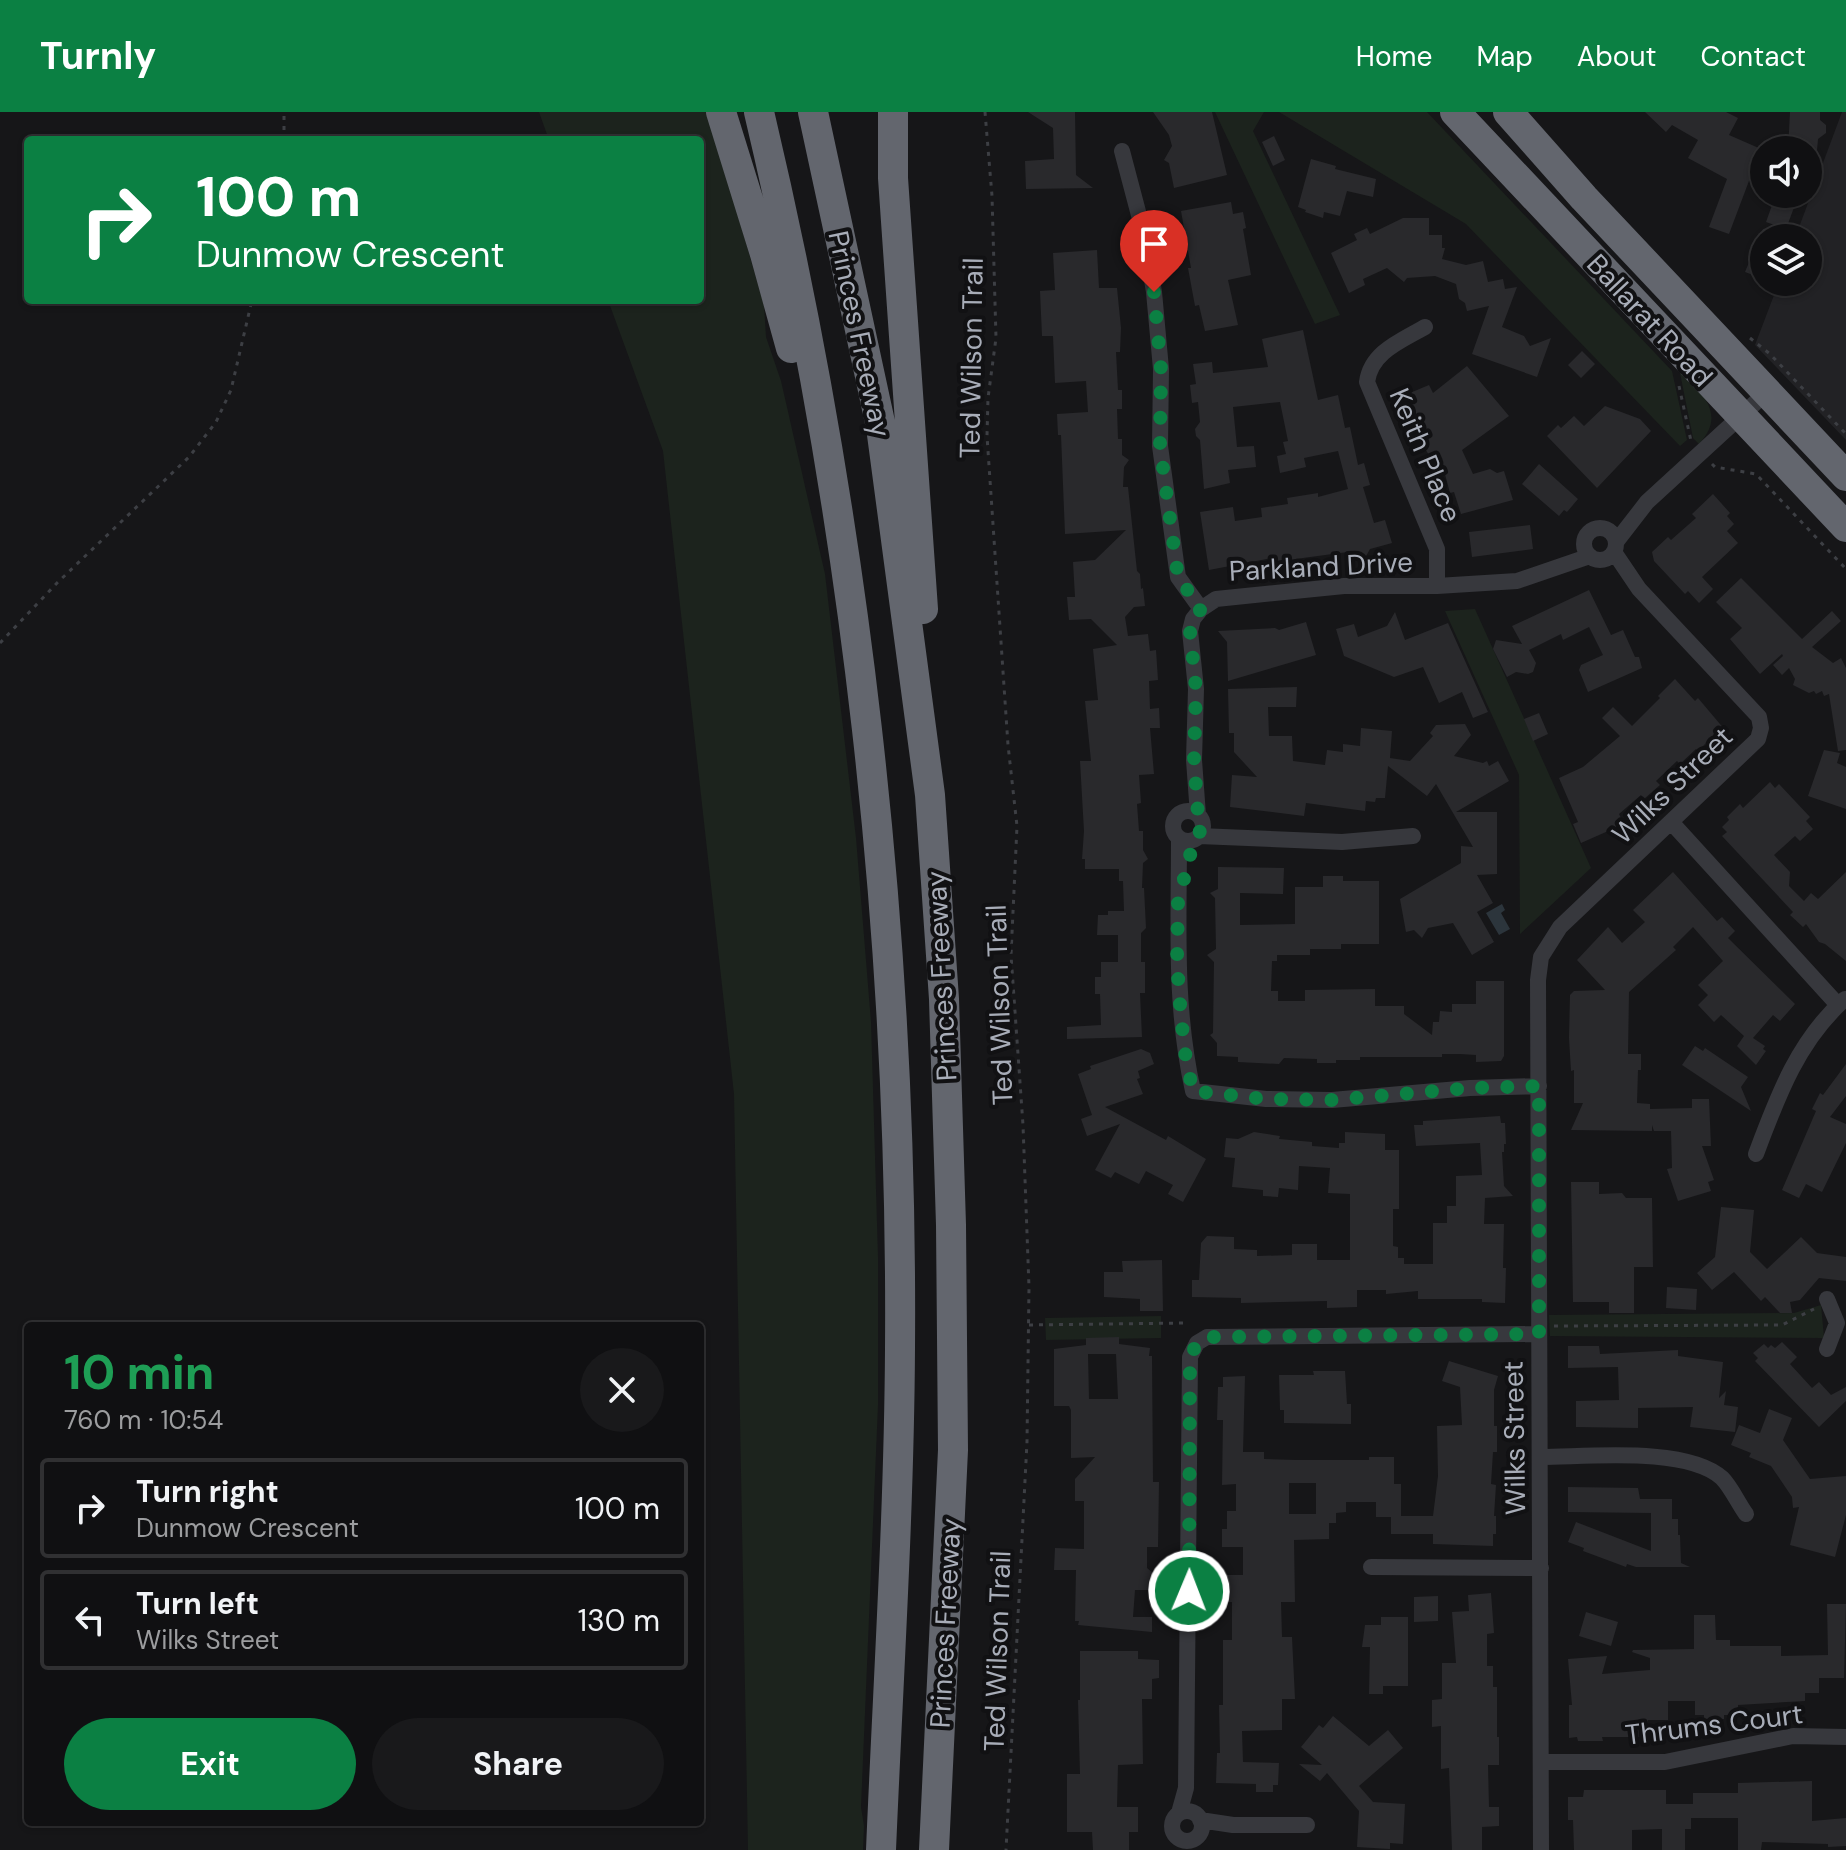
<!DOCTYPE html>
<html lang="en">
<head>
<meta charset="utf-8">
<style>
	:root { --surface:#101012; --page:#19191b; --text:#f1f3f6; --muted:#9c9d9f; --line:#303032; --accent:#0b8043 }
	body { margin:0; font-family:"DM Sans",sans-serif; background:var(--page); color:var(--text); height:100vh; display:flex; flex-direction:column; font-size:30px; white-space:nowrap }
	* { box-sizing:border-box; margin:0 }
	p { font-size:26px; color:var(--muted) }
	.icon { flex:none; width:44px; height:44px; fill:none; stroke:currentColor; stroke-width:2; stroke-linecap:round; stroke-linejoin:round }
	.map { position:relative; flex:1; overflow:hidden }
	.details { position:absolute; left:24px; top:1210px; width:680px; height:504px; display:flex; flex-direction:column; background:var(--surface); border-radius:8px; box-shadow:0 2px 6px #0004,0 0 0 2px var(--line) }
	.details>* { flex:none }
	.hud { position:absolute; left:24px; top:24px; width:680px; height:168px; border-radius:8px; box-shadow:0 2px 6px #0004,0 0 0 2px var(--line); background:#0b8043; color:#fff; overflow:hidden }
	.controls { position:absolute; left:1750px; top:24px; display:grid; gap:16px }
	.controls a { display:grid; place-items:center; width:72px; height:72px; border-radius:50%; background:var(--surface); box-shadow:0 2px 6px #0004,0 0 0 2px var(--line); font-size:40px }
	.pin { position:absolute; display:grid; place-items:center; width:68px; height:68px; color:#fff; margin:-82px -34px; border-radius:50% 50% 50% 0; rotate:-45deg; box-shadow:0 0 8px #0007 }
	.pin .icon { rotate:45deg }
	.me { position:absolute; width:88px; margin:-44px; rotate:1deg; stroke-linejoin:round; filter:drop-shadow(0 0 6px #0008) }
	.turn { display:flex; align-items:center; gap:28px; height:168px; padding:0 40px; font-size:36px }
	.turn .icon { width:104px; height:104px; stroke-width:2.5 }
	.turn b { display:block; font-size:56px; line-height:68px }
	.round { display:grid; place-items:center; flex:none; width:84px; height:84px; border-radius:42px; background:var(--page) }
	.headline { display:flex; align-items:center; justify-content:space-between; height:136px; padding:0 40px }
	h1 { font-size:48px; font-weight:700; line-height:60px; color:#1e9e55 }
	.primary-button { display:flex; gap:16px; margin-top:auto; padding:16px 40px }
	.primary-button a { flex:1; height:92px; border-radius:48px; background:var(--accent); color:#fff; font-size:32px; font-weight:700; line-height:92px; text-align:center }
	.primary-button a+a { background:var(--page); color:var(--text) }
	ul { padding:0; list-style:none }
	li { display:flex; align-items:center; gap:24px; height:100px; margin:0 16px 12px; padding:0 24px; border:4px solid var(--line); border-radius:8px }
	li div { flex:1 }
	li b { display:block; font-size:30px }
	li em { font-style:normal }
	header { display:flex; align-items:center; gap:48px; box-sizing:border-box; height:112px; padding:0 40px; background:var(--accent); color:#fff }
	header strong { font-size:38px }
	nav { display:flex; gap:44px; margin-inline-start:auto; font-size:28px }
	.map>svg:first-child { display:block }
</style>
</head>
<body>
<header>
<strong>Turnly</strong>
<nav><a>Home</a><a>Map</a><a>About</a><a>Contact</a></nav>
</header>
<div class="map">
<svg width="1846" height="1738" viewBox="0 0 1846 1738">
	<rect width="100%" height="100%" fill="#161618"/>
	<!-- built -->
	<path fill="#222225" d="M1842,0H1846V328L1755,233L1779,170H1808V126H1795Z"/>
	<!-- green -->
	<path fill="#1c231d" d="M539,0H708L764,193L766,225L781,269L825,462L856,726L871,910L878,1145V1293L861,1695L864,1714L863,1738H748L734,982L663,339L608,188H700V28H549Z
		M1215,0H1264L1253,19L1340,203L1315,212Z
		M1279,0H1427L1672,259L1687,328L1680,334L1466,112Z
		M1679,256C1700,280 1728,301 1699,332L1693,326Z
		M1475,497L1591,756L1520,822L1519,663L1445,499Z
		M1821,1193L1824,1226L1550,1224L1549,1203L1794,1201Z
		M1161,1204V1226L1046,1228L1045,1206Z"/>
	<!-- water -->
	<path fill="#2c353c" d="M1502,792L1505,798L1501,801L1510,817L1499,823L1486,801Z"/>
	<!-- building -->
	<path fill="#29292c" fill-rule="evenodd" d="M1028,0H1075L1076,63L1093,76L1026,77L1025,49L1054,47L1053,16Z
		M1153,0H1212L1227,63L1174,76L1169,51L1164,48L1172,34L1169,23Z
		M1645,0H1726L1738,6L1729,23L1761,37L1729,122L1709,115L1727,67L1688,46L1698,28L1672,13L1666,20Z
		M1790,0H1820V8L1826,13V21L1818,27L1817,38H1788Z
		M1274,24L1285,48L1273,54L1262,30Z
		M1311,47L1336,54L1335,57L1376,67L1373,85L1347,79L1340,104L1324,100L1323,106L1305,100L1306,98L1298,95Z
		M1776,82H1799L1786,117L1766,110Z
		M1231,90L1233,102L1243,100L1246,116L1243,117L1251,163L1228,168L1238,213L1205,219L1199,193L1195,194L1188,156H1191L1181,99Z
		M1403,106H1429V123H1442V136H1445L1442,147L1466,153L1483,149L1488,170L1503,167L1505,177L1517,175L1502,215L1524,224L1530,234L1551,226L1537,265L1472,242L1489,194L1467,199L1465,191L1459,187L1456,172L1435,164L1407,166L1404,170L1387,156L1363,167L1365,173L1349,181L1331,141L1357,128L1354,122L1367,116L1370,122Z
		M1763,117H1764V167L1745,160Z
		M1097,138L1099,176H1117L1121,216L1120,240H1116L1118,278H1122V297H1117L1118,327H1122V343L1129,348L1124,355L1123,375H1128L1137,459L1140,462L1141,477L1143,476L1145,494L1134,495L1125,505L1128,524L1148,522L1150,539L1156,538L1158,568L1149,569L1150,597L1159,596L1160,616H1150L1154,662L1139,663L1141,691L1137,692L1139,719H1143V738L1148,747L1143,751L1142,776H1144L1146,816L1141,821V850H1145V881H1140L1142,925L1067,927V915L1101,913L1100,882H1095V865H1101V850H1118V823H1097L1098,803H1108V799H1124L1123,769H1119V757H1085V747H1082L1084,719L1080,649H1091L1085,589L1098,588L1093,537L1117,533L1091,507L1069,508L1067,485H1075L1073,450L1095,448L1126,418L1065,422L1061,323H1058L1057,302L1088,300L1086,269L1055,271L1053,224H1042L1040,179L1055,178L1053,141Z
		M1303,218L1318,288L1338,283L1345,316L1350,315L1358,353L1364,351L1370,373L1363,375L1374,411L1385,408L1392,431L1370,437L1365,446L1355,439L1273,450L1272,446L1209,458L1200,400L1233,395L1235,409L1262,405L1261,396L1288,392L1287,386L1318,381V385L1348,377L1338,339L1304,346L1306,355L1280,361L1277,344L1286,342L1283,330L1288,329L1280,290L1233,295L1237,335L1254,334L1256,355L1228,358L1230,371L1204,377L1200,328L1196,324L1195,317L1200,310L1198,290L1192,291L1190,273L1196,272L1193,252L1212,250L1213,261L1268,255L1262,227Z
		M1582,239L1595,252L1581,266L1568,253Z
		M1467,254L1509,304L1462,338L1473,362L1490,357L1497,361L1504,359L1513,388L1461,402L1454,380L1450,381L1442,351L1435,354L1418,324L1409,303L1413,301L1405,283L1429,273L1433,281Z
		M1605,294L1640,307L1651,319L1597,376L1547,324L1558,313L1561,316L1574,304L1584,314Z
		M1539,352L1578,387L1567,400L1564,398L1559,404L1522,372Z
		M1713,382L1730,401L1727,404L1734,412L1727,419L1738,431L1702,465L1713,477L1699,491L1688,479L1685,482L1654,449L1652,440L1668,425L1671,428L1696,406L1692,402Z
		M1530,413L1533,437L1472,445L1469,420Z
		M1741,466L1802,527L1832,499L1841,509L1812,535L1833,551L1841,546L1846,556V638L1838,639L1829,582L1824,584L1822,579L1816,582L1814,579L1809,581L1793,573L1795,567L1789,556L1782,563L1773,553L1783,544L1782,542L1760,562L1730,527L1742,516L1716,490Z
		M1589,478L1611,523L1623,518L1635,545H1639L1642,556L1588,580L1579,558L1581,553L1603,543L1589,515L1563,528L1561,522L1529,538L1536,551L1533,560L1528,562L1516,560L1507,565L1493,537L1496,528L1522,532L1512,514Z
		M1395,500L1405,528L1448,511L1488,600L1473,606L1462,580L1439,591L1423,555L1394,565L1344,544L1336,517L1354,512L1358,525L1387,514Z
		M1306,510L1316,543L1228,569L1227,530L1218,519L1275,516L1279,518Z
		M1675,567L1695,589L1698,586L1725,618L1707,635L1705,632L1698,639L1696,637L1680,652L1677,649L1656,669L1660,673L1644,687L1641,683L1619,702L1624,712L1581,731L1573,712L1578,710L1559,666L1583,655L1620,624L1602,606L1613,595L1632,614L1660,586L1658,584Z
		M1297,575L1296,595H1268L1269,624H1292L1293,649L1325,653L1327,638L1343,640V632L1360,634L1361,616L1392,619L1390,646L1410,649L1433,624L1430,621L1436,613L1465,612L1471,623L1454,644L1483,651L1487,649L1489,654L1498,649L1509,669L1456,700H1497V762L1477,763L1493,791L1477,800L1494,830L1472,843L1453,811L1428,816L1422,826L1414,818L1406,820L1400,787L1461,751V734L1473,735L1436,672L1427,684L1388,654L1385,686H1376L1375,690L1366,689L1365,699L1306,691L1304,704L1230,695L1232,663L1257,665L1234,640V621H1229L1228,577Z
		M1539,601L1548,622L1533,629L1524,607Z
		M1824,638L1840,641L1837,651L1846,655V697L1808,684Z
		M1770,670L1775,676L1779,672L1810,705L1806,709L1813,717L1800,729L1795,724L1774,743L1790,760L1789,774L1804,789L1811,781L1818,787L1846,760V849L1825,832L1819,830L1806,812L1803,815L1790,803L1793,800L1722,724L1727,720L1722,715L1729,708L1727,705L1740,692L1743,696Z
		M1218,755L1284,756L1283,782L1240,781V813L1295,812V775H1323V764H1343V769H1379V832H1341V837H1310V843H1277V849H1272L1271,879H1278V889H1305V878L1375,877V894H1404V902L1432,923L1433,910H1439L1440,899L1452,900V892H1476V869H1504V944L1501,949L1476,950V943L1460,942H1442V945H1360V948H1336V951H1317V947L1284,946L1279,952L1238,950V945L1217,944V931L1210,923L1213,921L1214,850L1207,843L1216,837L1215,786L1210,781L1218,777Z
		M1673,760L1717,809L1722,805L1735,819L1728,826L1795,892L1780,909L1773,903L1753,926L1765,934L1763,937L1766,939L1756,953L1737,934L1744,924L1721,903L1714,910L1698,893L1708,883L1698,873L1723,849L1693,815L1673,835L1676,838L1629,880L1628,942H1641V958H1638L1637,991L1650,992V997L1692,996V987H1709L1711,1034H1702L1714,1068L1708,1070L1711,1079L1678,1089L1667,1057L1672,1056L1671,1019H1654L1652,1013V1019L1571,1018L1583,991H1574V958L1571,959L1569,926L1570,883L1574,879L1605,878L1577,848L1608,815L1622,831L1645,810L1633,798Z
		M1695,934L1703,939L1705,936L1748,965L1741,975L1751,999L1682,953Z
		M1141,937L1150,941L1154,952L1138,959L1140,966L1137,967L1143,982L1105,995L1166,1028L1168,1024L1206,1047L1183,1090L1168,1082L1173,1073L1146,1059L1139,1072L1115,1060L1111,1066L1095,1058L1120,1012L1087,1024L1081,1007L1092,1003L1078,962L1091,957L1090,954Z
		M1846,952V984L1830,1005L1846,1012V1031L1822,1080L1806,1072L1799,1086L1782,1078L1816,999L1812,997L1820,981L1823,983Z
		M1500,1004L1501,1011H1505L1506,1032H1504V1040H1502L1504,1074L1513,1084L1485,1086L1484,1112H1504L1503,1156H1506L1505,1191L1482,1190V1187H1418V1179L1386,1182V1178H1357V1195L1327,1196V1189L1241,1191V1186L1192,1185V1168H1199L1201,1131L1207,1124L1234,1125V1137L1257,1138V1144L1292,1143V1132H1317V1148H1350V1082L1328,1081L1330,1056L1299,1054L1298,1078L1279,1076L1278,1085L1263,1084V1078L1232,1075L1235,1046L1224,1045L1226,1026L1238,1027L1254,1020L1280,1024L1279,1027L1312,1030V1034L1339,1036V1031H1345V1020L1385,1022V1038H1399V1097H1393V1134L1398,1135V1146H1404V1152H1433V1111H1447V1094H1456V1064L1482,1063L1480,1031L1416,1034L1414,1013H1423V1009Z
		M1571,1070H1599V1082L1622,1081L1626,1086H1652L1653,1155H1634V1201H1609V1190H1573Z
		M1721,1095L1754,1098L1750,1140L1767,1157L1801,1125L1817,1141L1846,1145V1169L1819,1166L1800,1188L1790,1190L1792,1201H1780L1765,1185L1761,1189L1734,1160L1712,1178L1697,1161L1715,1145Z
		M1162,1148L1163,1199H1140V1187L1104,1185V1160H1123L1122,1149Z
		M1667,1175L1697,1177L1696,1198L1666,1196Z
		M1119,1225V1232L1150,1236L1149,1244H1152L1153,1370H1159L1158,1435H1147V1456L1159,1466V1474L1154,1478H1135L1133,1505H1152V1520L1078,1513L1079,1509H1075L1076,1458H1054L1055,1436L1084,1437V1389H1075V1367L1095,1345L1071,1346V1298L1069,1294H1054V1237L1086,1233V1226ZM1088,1242H1116L1118,1287H1089Z
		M1782,1230L1797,1245L1790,1252L1812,1276L1819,1270L1831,1283L1846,1275V1289L1819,1315L1755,1249L1758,1246L1753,1241L1764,1232L1768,1236L1771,1233L1775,1236Z
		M1568,1234H1599L1600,1242L1678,1238V1244L1723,1250L1719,1286L1726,1279L1724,1293L1738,1295L1735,1320L1690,1315L1693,1295L1638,1296V1316L1576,1315V1289L1619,1288L1618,1255L1568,1256Z
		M1449,1249L1498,1264L1494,1278V1314H1497V1340H1493L1491,1372L1496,1373L1494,1404H1496V1422H1493V1434L1433,1432V1422H1391V1405H1376V1390H1346V1400L1336,1401V1411H1329V1427L1294,1428L1295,1490H1281L1282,1525H1292L1295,1587H1282V1618L1242,1619L1243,1650L1279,1651L1278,1673H1273V1680H1256V1672L1216,1671L1217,1641H1220L1219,1593H1223V1528H1232V1490H1223V1463H1243V1435H1222V1417H1227V1399H1236V1372L1222,1373L1223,1308H1217L1218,1275H1223V1265L1245,1264L1243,1340H1264V1347L1296,1348H1369V1345H1394V1372H1401V1404H1433L1438,1364L1437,1314L1462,1313L1460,1275L1442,1269ZM1289,1371H1316V1402H1289Z
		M1313,1259H1345L1347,1292H1351V1312L1284,1311V1298H1280L1279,1263H1314Z
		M1769,1297L1792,1306L1783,1328L1810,1367L1846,1364V1403L1835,1445L1790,1433L1799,1395L1793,1396L1792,1385L1771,1354L1749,1345L1751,1341L1731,1333L1739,1313L1760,1321Z
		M1568,1375L1638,1376L1640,1387H1672V1407H1678V1423H1680L1681,1451L1690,1455H1636L1627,1452L1626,1455L1583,1439L1584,1436L1568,1430L1576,1410L1651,1439V1401L1568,1400Z
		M1491,1481L1494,1521L1487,1522V1554H1493V1575H1497V1625H1499V1653H1488L1489,1695H1499V1714L1482,1715V1738H1452L1449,1656L1441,1657V1614L1432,1615V1588L1442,1587V1551H1456L1452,1500L1469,1499L1468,1483Z
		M1438,1484V1509L1414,1510V1485Z
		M1827,1492H1846L1844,1566H1819V1581H1805V1589L1738,1593V1603H1724V1607H1704V1603H1695V1589H1668V1608H1648V1625H1602L1603,1629H1578L1577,1625L1569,1626V1593H1572L1568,1547L1607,1544L1602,1562L1650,1558V1546L1632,1540L1633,1538L1694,1537V1503H1715L1716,1528H1730V1534H1781V1544L1828,1543Z
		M1586,1500L1618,1510L1611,1534L1579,1524Z
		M1381,1505H1408V1574H1383V1582H1369L1370,1535H1362L1365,1513H1381Z
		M1080,1539H1138V1547L1159,1548V1566L1152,1567V1587H1142L1143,1652L1118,1653L1117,1695H1138V1720H1129V1738H1093L1092,1720H1067V1662H1080L1078,1588H1080Z
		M1333,1604L1369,1634L1388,1618L1403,1636L1359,1674L1373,1690L1405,1692L1403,1732L1390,1731V1737L1357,1735L1359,1699L1327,1661L1320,1669L1299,1652L1322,1653L1301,1635L1319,1613L1323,1616Z
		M1812,1669V1709L1846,1706V1734L1828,1735V1732L1762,1730L1761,1738H1738V1706H1691V1717H1685V1738H1662V1717L1632,1718V1738H1574L1573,1708H1568V1685H1583L1584,1678H1666V1692H1693V1681H1738V1671Z"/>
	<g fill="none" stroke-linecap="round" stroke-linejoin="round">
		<!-- path -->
		<path stroke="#3d3f44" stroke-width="3" stroke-dasharray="4 6" stroke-linecap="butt" d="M985,0L992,84L996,226L988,286L987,324L1008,633L1017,714L1011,843L1023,1013L1029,1175L1027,1330L1006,1738
			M284,28V0
			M1750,226L1770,242L1846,322
			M1679,274L1691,329
			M1712,352L1715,355L1756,362L1846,457
			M0,531L57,471L189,345L216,310L231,278L252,188
			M1029,1213L1185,1211
			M1554,1214L1782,1213L1814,1197"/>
		<!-- street -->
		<path stroke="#37383d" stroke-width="16" d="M1122,39L1145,126L1154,180L1161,257L1160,334L1178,465L1201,497
			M1425,215C1401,229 1371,240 1367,270L1437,437V474
			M1584 432a16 16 0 1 1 32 0a16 16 0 1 1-32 0Z
			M1616,430L1647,390L1767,280
			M1173 714a15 15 0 1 1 30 0a15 15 0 1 1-30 0Z
			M1198,703L1194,648L1196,577L1190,519L1193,507L1201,497L1216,487L1344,474H1437L1517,469L1590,444
			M1672,711L1838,893
			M1199,724L1342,730L1413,724
			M1179,726C1179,813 1174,894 1193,979L1266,987L1332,988L1470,976L1539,974
			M1756,1042C1777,986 1798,928 1845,887
			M1827,1187L1837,1211L1827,1237
			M1541,1345C1587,1345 1686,1334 1722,1366C1731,1375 1738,1391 1746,1402
			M1371,1455L1541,1456
			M1541,1650H1665L1793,1624L1846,1625
			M1172 1714a15 15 0 1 1 30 0a15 15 0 1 1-30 0Z
			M1179,1701L1186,1676L1190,1245L1197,1231L1207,1225L1539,1222
			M1200,1708L1233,1713H1307
			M1541,1738L1538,868L1541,845L1560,815L1758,627L1761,616L1759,605L1639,477L1614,440"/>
		<!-- highway -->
		<path stroke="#63666e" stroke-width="30" d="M721,0L765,142L791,236
			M759,0C855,404 903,822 900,1237C899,1404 888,1571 881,1738
			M813,0L881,315L930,683L944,887L951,1113L953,1338L934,1738
			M893,0V66L923,497
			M1455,0L1846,415
			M1508,0L1584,86L1846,364"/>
	</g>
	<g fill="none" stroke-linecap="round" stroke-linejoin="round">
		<!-- route -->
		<path stroke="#0b8043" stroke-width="14" stroke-dasharray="0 25.2" d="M1154,180L1161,257L1160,334L1178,465L1201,497L1193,507L1190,519L1196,577L1194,648L1198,703L1203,715L1194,728L1178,790L1177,851L1181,905L1186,948L1193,979L1266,987L1332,988L1470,976L1539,974V1222L1207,1225L1197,1231L1190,1245L1189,1479"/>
	</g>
	<g text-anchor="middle" stroke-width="8" stroke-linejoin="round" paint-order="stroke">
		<!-- street labels -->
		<g font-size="28" fill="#a8adb8" stroke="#111113">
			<text transform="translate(1650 208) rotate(47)" y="10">Ballarat Road</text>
			<text transform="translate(860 222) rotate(78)" y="10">Princes Freeway</text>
			<text transform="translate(971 246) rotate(-89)" y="10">Ted Wilson Trail</text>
			<text transform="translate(1426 343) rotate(67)" y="10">Keith Place</text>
			<text transform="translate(1321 454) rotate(-3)" y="10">Parkland Drive</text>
			<text transform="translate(1672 673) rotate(-44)" y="10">Wilks Street</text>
			<text transform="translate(941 864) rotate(-93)" y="10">Princes Freeway</text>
			<text transform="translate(999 893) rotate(-92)" y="10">Ted Wilson Trail</text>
			<text transform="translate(1514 1326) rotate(-91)" y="10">Wilks Street</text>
			<text transform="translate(945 1511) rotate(-87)" y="10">Princes Freeway</text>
			<text transform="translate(997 1539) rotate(-88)" y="10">Ted Wilson Trail</text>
			<text transform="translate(1714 1612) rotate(-7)" y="10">Thrums Court</text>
		</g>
	</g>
</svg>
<div class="controls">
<a><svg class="icon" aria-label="sound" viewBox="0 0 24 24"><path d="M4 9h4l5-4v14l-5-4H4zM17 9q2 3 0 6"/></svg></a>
<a><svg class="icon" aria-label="layers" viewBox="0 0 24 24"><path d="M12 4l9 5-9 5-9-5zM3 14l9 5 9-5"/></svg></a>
</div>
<div class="pin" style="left:1154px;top:180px;background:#d93025"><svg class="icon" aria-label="arrive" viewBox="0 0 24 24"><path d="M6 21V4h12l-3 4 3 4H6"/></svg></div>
<svg class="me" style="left:1189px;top:1479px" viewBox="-20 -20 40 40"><circle r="17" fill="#0b8043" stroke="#fff" stroke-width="3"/><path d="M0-11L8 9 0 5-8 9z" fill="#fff"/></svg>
<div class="hud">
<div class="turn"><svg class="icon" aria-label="right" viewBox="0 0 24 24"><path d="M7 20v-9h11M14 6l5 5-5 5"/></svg><div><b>100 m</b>Dunmow Crescent</div></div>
</div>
<section class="details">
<div class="headline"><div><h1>10 min</h1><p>760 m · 10:54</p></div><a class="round"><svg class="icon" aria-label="close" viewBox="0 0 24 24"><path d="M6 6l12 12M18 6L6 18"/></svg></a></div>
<ul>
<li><svg class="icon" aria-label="right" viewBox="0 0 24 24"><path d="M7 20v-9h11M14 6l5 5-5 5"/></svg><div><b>Turn right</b><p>Dunmow Crescent</p></div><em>100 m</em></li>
<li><svg class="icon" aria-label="left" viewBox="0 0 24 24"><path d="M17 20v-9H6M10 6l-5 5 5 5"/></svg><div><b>Turn left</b><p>Wilks Street</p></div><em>130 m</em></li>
</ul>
<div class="primary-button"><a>Exit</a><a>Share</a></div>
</section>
</div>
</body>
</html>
